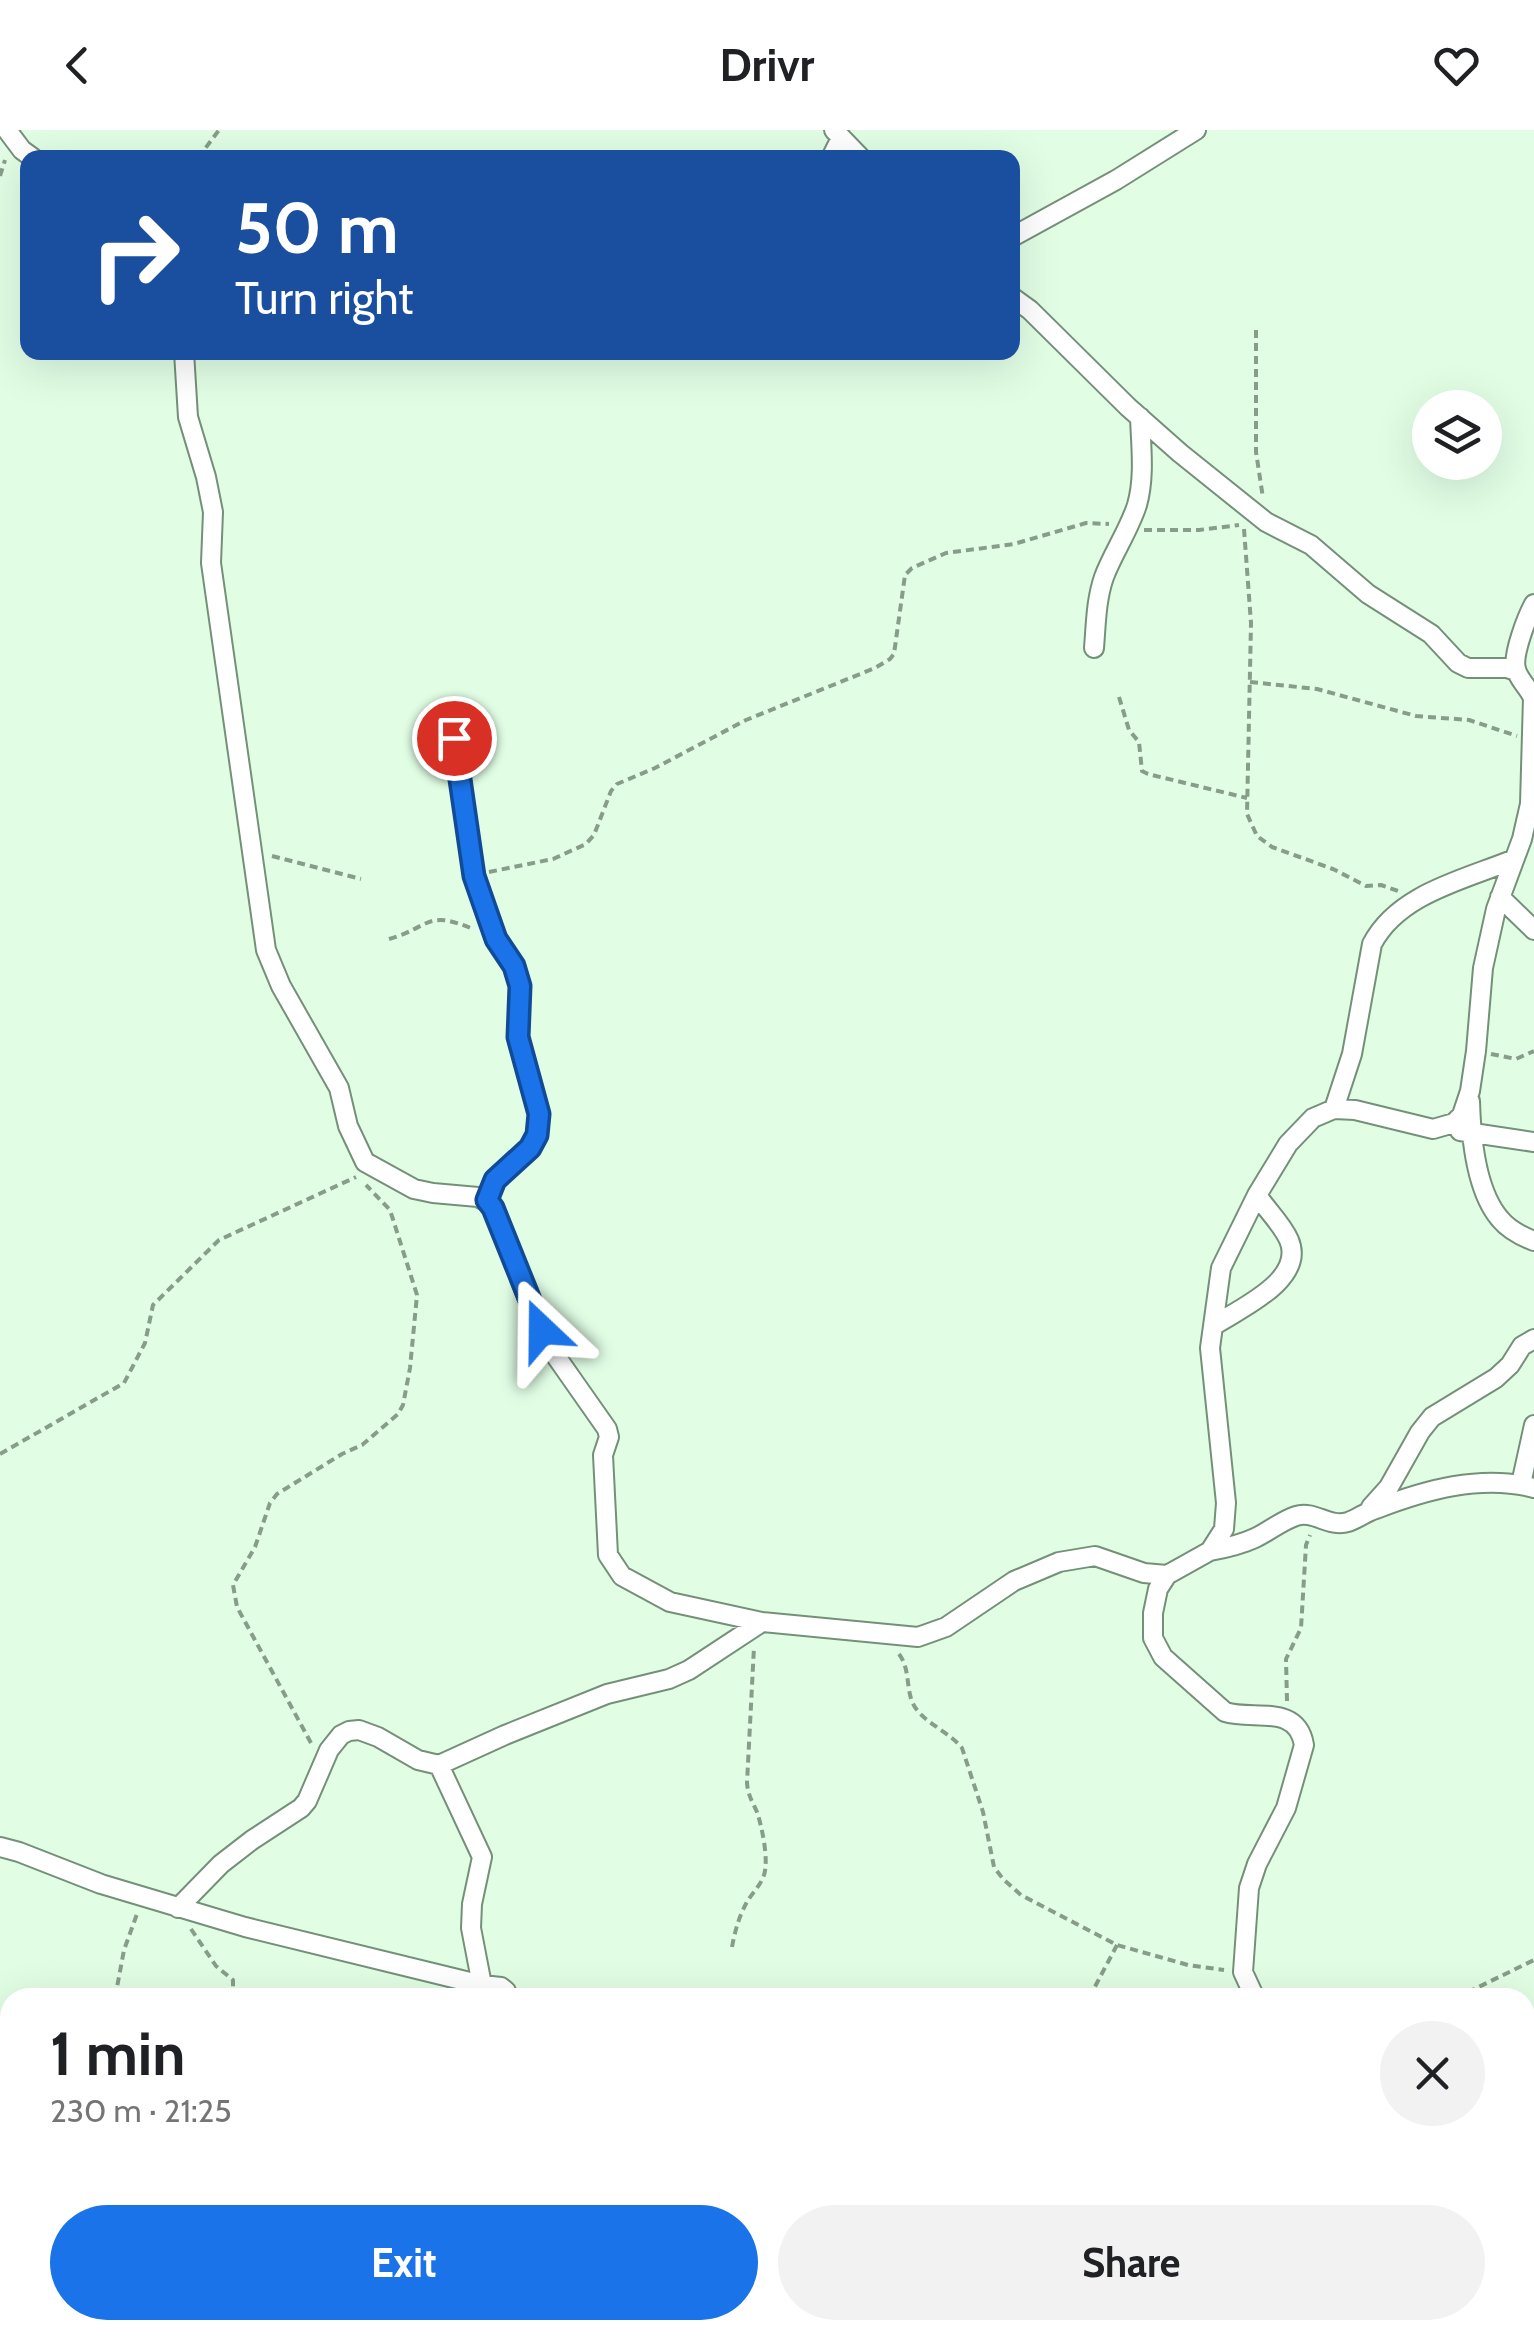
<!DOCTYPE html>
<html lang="en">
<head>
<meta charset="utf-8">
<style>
	:root { --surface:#fff; --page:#f2f2f2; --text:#202124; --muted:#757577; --accent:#1a73e8 }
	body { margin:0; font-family:Cabin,sans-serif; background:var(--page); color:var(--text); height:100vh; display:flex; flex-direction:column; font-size:38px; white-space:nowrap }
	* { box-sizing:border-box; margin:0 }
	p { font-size:32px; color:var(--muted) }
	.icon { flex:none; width:55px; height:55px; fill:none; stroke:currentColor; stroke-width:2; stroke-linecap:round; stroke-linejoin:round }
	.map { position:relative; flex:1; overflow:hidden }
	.details { position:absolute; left:0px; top:1858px; width:1535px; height:352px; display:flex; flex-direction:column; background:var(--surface); border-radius:30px 30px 0 0; box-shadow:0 10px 40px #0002 }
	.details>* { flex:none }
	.guide { position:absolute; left:20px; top:20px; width:1000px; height:210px; border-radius:20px; box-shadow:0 10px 40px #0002; background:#1a4fa0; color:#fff; overflow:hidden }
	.controls { position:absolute; left:1412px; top:260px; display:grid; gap:20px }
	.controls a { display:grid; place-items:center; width:90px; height:90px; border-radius:50%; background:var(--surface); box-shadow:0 10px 40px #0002; font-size:50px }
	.pin { position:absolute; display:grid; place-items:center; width:85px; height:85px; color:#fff; margin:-42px; border:5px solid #fff; border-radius:50%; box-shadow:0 2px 10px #0007 }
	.me { position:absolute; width:110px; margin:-55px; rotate:337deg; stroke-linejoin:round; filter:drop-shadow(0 0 8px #0008) }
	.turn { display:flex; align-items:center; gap:35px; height:210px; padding:0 50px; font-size:45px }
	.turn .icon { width:130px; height:130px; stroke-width:2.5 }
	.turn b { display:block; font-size:70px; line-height:85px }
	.round { display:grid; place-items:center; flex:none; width:105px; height:105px; border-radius:52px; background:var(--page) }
	.headline { display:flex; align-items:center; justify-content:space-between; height:170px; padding:0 50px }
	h1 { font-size:60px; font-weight:700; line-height:75px }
	.primary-button { display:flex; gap:20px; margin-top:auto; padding:20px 50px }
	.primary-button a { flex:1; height:115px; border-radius:60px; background:var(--accent); color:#fff; font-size:40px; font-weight:700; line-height:115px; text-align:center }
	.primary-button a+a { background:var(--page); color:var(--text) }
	header { display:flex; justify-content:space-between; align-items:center; height:130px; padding:0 50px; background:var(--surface); font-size:45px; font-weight:700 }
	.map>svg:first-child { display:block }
</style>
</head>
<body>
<header><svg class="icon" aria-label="back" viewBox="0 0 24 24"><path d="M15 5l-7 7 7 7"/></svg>Drivr<svg class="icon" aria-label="heart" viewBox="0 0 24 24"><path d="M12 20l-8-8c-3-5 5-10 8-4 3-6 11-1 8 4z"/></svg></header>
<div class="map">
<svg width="1534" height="2209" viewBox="0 0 1534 2209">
	<rect width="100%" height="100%" fill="#e1fee5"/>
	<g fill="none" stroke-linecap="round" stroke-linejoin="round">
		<defs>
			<path id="minor" d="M7,0L22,20L33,28
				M834,0L861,28
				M831,28L841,8
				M1012,107L1116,50L1196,0
				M1012,167L1030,180L1128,277L1180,323L1266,392L1311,415L1368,464L1431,504L1458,533L1468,538H1507L1516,541
				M184,222L188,287L206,347L213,382L211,433L266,820L281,856L339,958L348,996L365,1032L414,1059L433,1063L478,1067L491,1074L534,1184L553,1222L607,1299L609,1307L603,1325L608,1425L622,1446L670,1472L762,1492L918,1507L946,1497L1014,1451L1059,1432L1095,1426L1144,1443L1167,1445
				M1094,518C1096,494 1096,470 1104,447C1113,423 1129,400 1137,375C1145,347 1141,316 1140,287
				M454,608L474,745L496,809L514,836L520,855L519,907L539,984L537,1005L530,1018L495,1050L487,1070
				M1500,767L1534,800
				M1470,971C1471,1006 1476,1061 1500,1089C1509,1100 1521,1106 1534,1111
				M1334,979L1352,924L1372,814C1398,764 1463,750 1512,730
				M1460,1001L1534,1012
				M1213,1196C1239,1179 1306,1150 1289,1110C1282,1094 1266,1079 1257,1065
				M1521,1354L1534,1295
				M1371,1377L1389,1357L1420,1302L1432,1287L1496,1248L1510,1235L1522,1216L1534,1209
				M1210,1421C1226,1418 1240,1415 1255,1408C1268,1402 1281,1391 1296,1386C1314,1380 1329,1398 1348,1392C1357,1389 1366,1382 1376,1379C1425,1360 1481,1344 1534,1358
				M439,1635L482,1727L472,1774L471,1798L482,1855
				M0,1717L19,1722L101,1754L245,1797L482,1855L501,1857L506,1861L508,1868
				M178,1778L221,1734L252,1710L301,1678L307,1671L329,1620L341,1605L349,1601L359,1600L378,1607L418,1630L439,1635L505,1605L607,1564L669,1549L689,1540L762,1492
				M1255,1868L1243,1842L1249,1758L1257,1734L1286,1678L1304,1615C1297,1573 1253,1591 1225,1582L1163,1527L1153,1508V1483L1158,1459L1167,1445L1210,1421L1224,1399L1226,1373L1210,1218L1221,1138L1257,1065L1288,1014L1313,988L1334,979L1355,980L1433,999L1454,993L1462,985L1470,961L1476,921L1483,838L1496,779L1522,709L1530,674L1533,568C1529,558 1518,549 1516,539C1512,525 1527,487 1534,474
				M0,2038L10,2049
				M146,2200L153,2209
				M1370,2200L1374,2209"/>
		</defs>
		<!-- minor casing -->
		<use href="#minor" stroke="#759079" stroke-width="22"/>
		<!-- path -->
		<path stroke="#889c8a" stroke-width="4" stroke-dasharray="8 5" stroke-linecap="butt" d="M198,28L219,0
			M0,46L5,30
			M1256,200V322L1263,368
			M1244,399L1251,493L1247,684L1257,706L1272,717L1333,739L1366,756L1381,755L1401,762
			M1144,400H1199L1239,395
			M1250,552L1317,559L1416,586L1469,590L1517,606
			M1119,567L1129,600L1139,612L1142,641L1148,644L1247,668
			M272,726L361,749
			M489,742L553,729L586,714L594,705L611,661L617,654L655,638L746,590L875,538L890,529L894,524L905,445L912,438L946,423L1014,414L1086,393L1109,394
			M389,809C431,797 426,779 473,799
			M1491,924L1516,929L1534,921
			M0,1324L124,1253L145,1213L153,1175L219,1110L356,1047
			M899,1524C912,1541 904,1564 917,1580C929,1595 950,1603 962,1618L983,1682L994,1737L1003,1749L1021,1765L1117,1815L1188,1835L1224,1840
			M1287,1571L1286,1529L1301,1498L1306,1415L1310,1405
			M311,1613L237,1477L233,1455L255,1417L270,1373L277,1364L342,1324L362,1315L398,1284L403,1275L410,1238L417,1165L390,1080L366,1055
			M191,1799L216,1836L233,1850V1868
			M732,1817C735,1801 739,1786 747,1772C752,1763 761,1755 764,1745C769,1730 762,1697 757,1682C752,1671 748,1665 747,1653L754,1517
			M115,1868L124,1820L137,1784
			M1089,1868L1117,1815
			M1456,1868L1534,1830
			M1525,1988L1534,1987
			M1525,2155L1534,2152
			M431,2200L437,2209
			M1258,2200L1270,2209
			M839,2209L850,2200
			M1065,2209L1066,2200
			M1069,2209L1081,2200
			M1456,2209L1457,2200"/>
		<!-- minor -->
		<use href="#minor" stroke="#fff" stroke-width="18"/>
	</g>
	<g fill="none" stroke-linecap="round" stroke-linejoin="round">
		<defs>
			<path id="route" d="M454,608L474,746L496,809L514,836L520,856L518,907L539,984L537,1005L530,1018L495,1050L487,1070L493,1078L542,1200"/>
		</defs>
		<!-- route casing -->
		<use href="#route" stroke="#114b97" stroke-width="25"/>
		<!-- route -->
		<use href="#route" stroke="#1a73e8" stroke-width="18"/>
	</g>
</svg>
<div class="controls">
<a><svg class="icon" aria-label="layers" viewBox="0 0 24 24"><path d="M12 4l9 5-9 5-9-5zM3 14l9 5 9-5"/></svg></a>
</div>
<div class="pin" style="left:454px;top:608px;background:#d93025"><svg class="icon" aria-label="arrive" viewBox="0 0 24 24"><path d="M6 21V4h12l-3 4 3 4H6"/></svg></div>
<svg class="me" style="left:542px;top:1200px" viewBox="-20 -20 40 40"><path d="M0-17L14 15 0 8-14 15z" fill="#1a73e8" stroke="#fff" stroke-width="4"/></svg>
<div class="guide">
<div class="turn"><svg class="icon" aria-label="right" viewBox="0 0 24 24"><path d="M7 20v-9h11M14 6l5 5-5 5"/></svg><div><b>50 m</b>Turn right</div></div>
</div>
<section class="details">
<div class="headline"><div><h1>1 min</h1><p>230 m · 21:25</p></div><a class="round"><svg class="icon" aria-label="close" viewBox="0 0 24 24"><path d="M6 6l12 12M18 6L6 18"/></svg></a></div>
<div class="primary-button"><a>Exit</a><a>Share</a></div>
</section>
</div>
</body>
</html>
